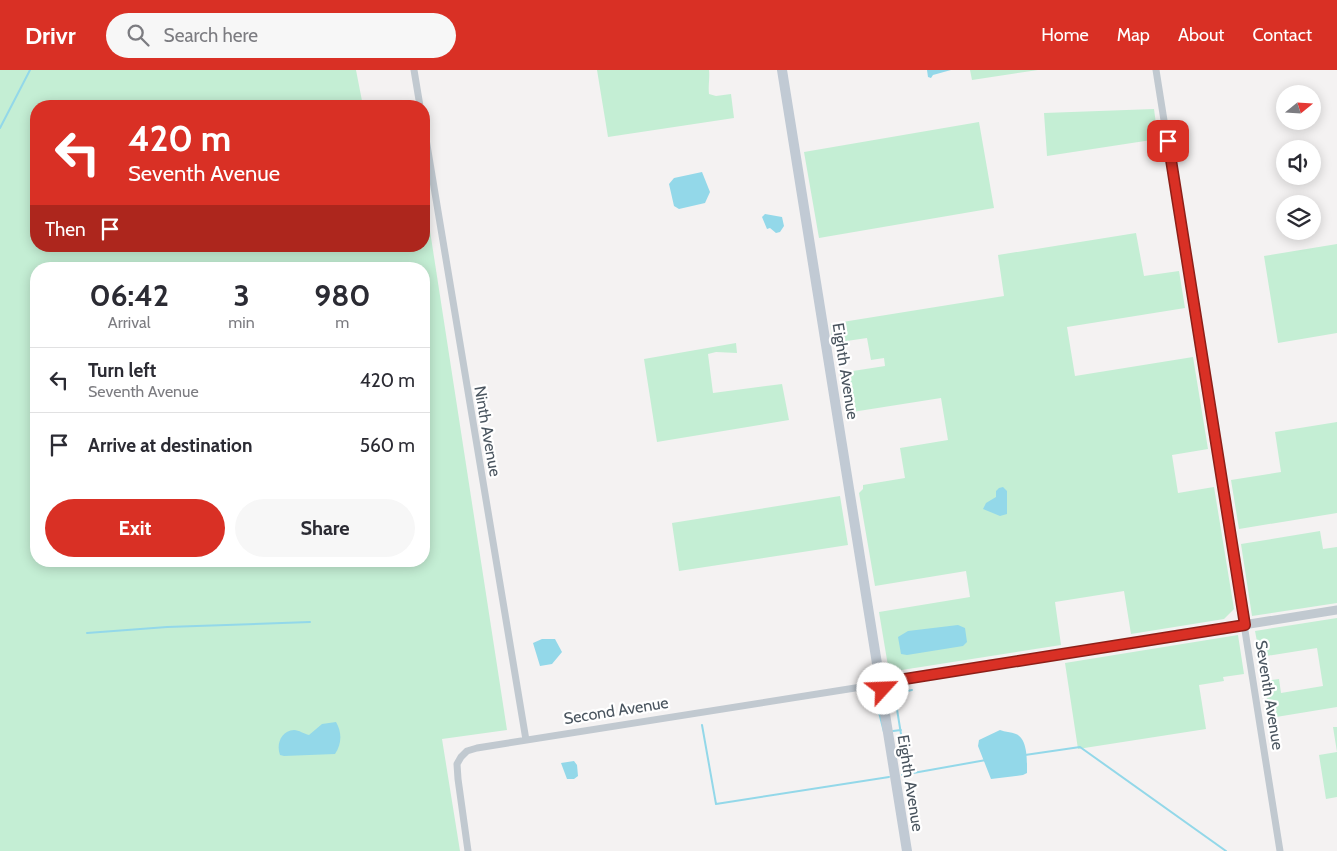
<!DOCTYPE html>
<html lang="en">
<head>
<meta charset="utf-8">
<style>
	:root { --surface:#fff; --page:#f7f7f7; --text:#2b2b33; --muted:#7c7c81; --line:#e1e1e2; --accent:#d93025 }
	body { margin:0; font-family:Cabin,sans-serif; background:var(--page); color:var(--text); height:100vh; display:flex; flex-direction:column; font-size:19px; white-space:nowrap }
	* { box-sizing:border-box; margin:0 }
	p { font-size:16px; color:var(--muted) }
	.icon { flex:none; width:28px; height:28px; fill:none; stroke:currentColor; stroke-width:2; stroke-linecap:round; stroke-linejoin:round }
	.map { position:relative; flex:1; overflow:hidden }
	.panel { position:absolute; left:30px; top:192px; width:400px; height:305px; display:flex; flex-direction:column; background:var(--surface); border-radius:20px; box-shadow:0 2px 12px #0003 }
	.panel>* { flex:none }
	.guide { position:absolute; left:30px; top:30px; width:400px; height:152px; border-radius:20px; box-shadow:0 2px 12px #0003; background:#d93025; color:#fff; overflow:hidden }
	.needle { width:32px; rotate:72deg }
	.fabs { position:absolute; left:1276px; top:15px; display:grid; gap:10px }
	.fabs a { display:grid; place-items:center; width:45px; height:45px; border-radius:50%; background:var(--surface); box-shadow:0 2px 12px #0003; font-size:25px }
	.pin { position:absolute; display:grid; place-items:center; width:42px; height:42px; color:#fff; margin:-21px; border-radius:10px; box-shadow:0 2px 8px #0006 }
	.me { position:absolute; width:55px; margin:-28px; rotate:65deg; stroke-linejoin:round; filter:drop-shadow(0 0 4px #0008) }
	.turn { display:flex; align-items:center; gap:18px; height:105px; padding:0 15px; font-size:22px }
	.turn .icon { width:65px; height:65px; stroke-width:2.5 }
	.turn b { display:block; font-size:35px; line-height:42px }
	.then { display:flex; align-items:center; height:48px; padding:0 15px; background:#0003; gap:10px; font-size:19px }
	.eta { display:flex; justify-content:space-evenly; align-items:center; height:85px; text-align:center }
	.eta b { font-size:30px; font-weight:700; line-height:35px }
	.action { display:flex; gap:10px; margin-top:auto; padding:10px 15px }
	.action a { flex:1; height:58px; border-radius:30px; background:var(--accent); color:#fff; font-size:20px; font-weight:700; line-height:58px; text-align:center }
	.action a+a { background:var(--page); color:var(--text) }
	ul { padding:0; list-style:none }
	li { display:flex; align-items:center; gap:15px; height:65px; padding:0 15px; border-top:1px solid var(--line) }
	li div { flex:1 }
	li b { display:block; font-size:19px }
	li em { font-style:normal }
	header { display:flex; align-items:center; gap:30px; box-sizing:border-box; height:70px; padding:0 25px; background:var(--accent); color:#fff }
	header strong { font-size:24px }
	nav { display:flex; gap:28px; margin-inline-start:auto; font-size:18px }
	.search { width:350px; height:45px; background:var(--page); display:flex; align-items:center; gap:12px; box-sizing:border-box; padding:0 18px; border-radius:28px; color:var(--muted); font-size:19px }
	.map>svg:first-child { display:block }
</style>
</head>
<body>
<header>
<strong>Drivr</strong>
<div class="search"><svg class="icon" aria-label="search" viewBox="0 0 24 24"><circle cx="10" cy="10" r="6"/><path d="M15 15l6 6"/></svg>Search here</div>
<nav><a>Home</a><a>Map</a><a>About</a><a>Contact</a></nav>
</header>
<div class="map">
<svg width="1337" height="781" viewBox="0 0 1337 781">
	<rect width="100%" height="100%" fill="#f4f2f2"/>
	<!-- green -->
	<path fill="#c4eed4" fill-rule="evenodd" d="M0,0H356L363,36H36V176H424V122L507,660L442,669L460,781H0ZM36,199H424V491H36Z
		M597,0H709C710,8 708,15 709,24L716,26L731,24L734,48L608,67Z
		M970,0H1038L972,10Z
		M1154,39L1158,69L1047,86L1044,43Z
		M979,52L994,138L819,168L804,82Z
		M1136,163L1144,206L1179,201L1185,238L1067,257L1075,306L1193,287L1208,379L1172,385L1178,423L1214,417L1234,539L1224,549L1131,564L1124,521L1055,532L1061,575L889,602L879,542L970,527L966,501L875,516L859,423L863,419V415L905,408L900,378L948,370L941,328L846,343L840,303L885,296L884,288L871,290L867,268L833,273L830,254L1004,226L998,185Z
		M1337,174V263L1278,273L1264,186Z
		M736,273L737,283L716,282L708,284L713,323L782,314L789,350L657,372L644,289Z
		M1337,352V443L1239,459L1231,410L1281,402L1275,362Z
		M840,426L848,475L679,501L672,453Z
		M1320,461L1323,479L1337,477V533L1252,546L1241,474Z
		M1337,548V637L1270,648L1264,611L1279,609L1281,623L1323,616L1317,578L1260,587L1255,561Z
		M1238,565L1244,604L1223,607L1224,611L1199,615L1206,659L1078,679L1065,593Z
		M1333,657H1337V727L1326,729L1319,685L1337,682Z"/>
	<!-- water -->
	<path fill="#93d8e9" d="M927,0H951L933,5L931,8L928,7Z
		M702,102L710,122L705,133L679,139L674,136L669,114L674,108Z
		M765,144L782,147L784,156L780,162L776,163L770,158L767,159L762,147Z
		M1003,417L1007,421V444L1000,446L983,439L986,433L996,427V421L999,418Z
		M958,555L965,558L967,572L963,576L907,585L901,584L898,567L908,561Z
		M542,569H555L562,582L552,594L540,596L533,573Z
		M336,652C342,662 342,674 335,684L284,686L280,685C276,674 281,661 294,660C299,660 304,664 309,665L322,654Z
		M1000,660C1005,662 1011,662 1016,664C1028,669 1027,691 1027,703L1023,705L991,709L978,676L979,670Z
		M574,691L577,695L578,706L574,709H567L561,693Z"/>
	<g fill="none" stroke-linecap="round" stroke-linejoin="round">
		<!-- stream -->
		<path stroke="#93d8e9" stroke-width="2" d="M0,58L30,0
			M87,563L167,557L310,552
			M912,620L897,623L895,627L906,695L910,701L913,703
			M870,621L874,623L884,662
			M702,655L716,734L889,707
			M893,661L901,660
			M1025,685L1080,677L1226,781
			M902,705L986,690"/>
		<!-- minor -->
		<path stroke="#c1c9d0" stroke-width="7" d="M414,0L420,36
			M1156,0L1280,781
			M424,57L526,670
			M468,781L458,709L457,694L461,687L467,681L477,678L874,615"/>
		<!-- tertiary -->
		<path stroke="#c1c9d0" stroke-width="9" d="M887,612L1337,540"/>
		<!-- secondary -->
		<path stroke="#c1cad4" stroke-width="10" d="M782,0L879,606
			M874 613a6 6 0 1 1 12 0a6 6 0 1 1-12 0Z
			M881,619L907,781"/>
	</g>
	<g fill="none" stroke-linecap="round" stroke-linejoin="round">
		<defs>
			<path id="route" d="M883,619L886,616V612L1245,555L1168,71"/>
		</defs>
		<!-- route casing -->
		<use href="#route" stroke="#8d1f18" stroke-width="12"/>
		<!-- route -->
		<use href="#route" stroke="#d93025" stroke-width="9"/>
	</g>
	<g text-anchor="middle" stroke-width="4.5" stroke-linejoin="round" paint-order="stroke">
		<!-- street labels -->
		<g font-size="16" fill="#4a555f" stroke="#fff">
			<text transform="translate(846 301) rotate(81)" y="6">Eighth Avenue</text>
			<text transform="translate(488 361) rotate(80)" y="6">Ninth Avenue</text>
			<text transform="translate(1270 625) rotate(81)" y="6">Seventh Avenue</text>
			<text transform="translate(616 640) rotate(-9)" y="6">Second Avenue</text>
			<text transform="translate(911 713) rotate(81)" y="6">Eighth Avenue</text>
		</g>
	</g>
</svg>
<div class="fabs">
<a><svg class="needle" viewBox="-14 -14 28 28"><path d="M0-13l5 13h-10z" fill="#e53935"/><path d="M0 13l5-13h-10z" fill="#7c7c81"/></svg></a>
<a><svg class="icon" aria-label="sound" viewBox="0 0 24 24"><path d="M4 9h4l5-4v14l-5-4H4zM17 9q2 3 0 6"/></svg></a>
<a><svg class="icon" aria-label="layers" viewBox="0 0 24 24"><path d="M12 4l9 5-9 5-9-5zM3 14l9 5 9-5"/></svg></a>
</div>
<div class="pin" style="left:1168px;top:71px;background:#d93025"><svg class="icon" aria-label="arrive" viewBox="0 0 24 24"><path d="M6 21V4h12l-3 4 3 4H6"/></svg></div>
<svg class="me" style="left:883px;top:619px" viewBox="-20 -20 40 40"><circle r="19" fill="#fff"/><path d="M0-13L10 11 0 6-10 11z" fill="#d93025"/></svg>
<div class="guide">
<div class="turn"><svg class="icon" aria-label="left" viewBox="0 0 24 24"><path d="M17 20v-9H6M10 6l-5 5 5 5"/></svg><div><b>420 m</b>Seventh Avenue</div></div>
<div class="then">Then<svg class="icon" aria-label="arrive" viewBox="0 0 24 24"><path d="M6 21V4h12l-3 4 3 4H6"/></svg></div>
</div>
<section class="panel">
<div class="eta">
<div><b>06:42</b><p>Arrival</p></div>
<div><b>3</b><p>min</p></div>
<div><b>980</b><p>m</p></div>
</div>
<ul>
<li><svg class="icon" aria-label="left" viewBox="0 0 24 24"><path d="M17 20v-9H6M10 6l-5 5 5 5"/></svg><div><b>Turn left</b><p>Seventh Avenue</p></div><em>420 m</em></li>
<li><svg class="icon" aria-label="arrive" viewBox="0 0 24 24"><path d="M6 21V4h12l-3 4 3 4H6"/></svg><div><b>Arrive at destination</b></div><em>560 m</em></li>
</ul>
<div class="action"><a>Exit</a><a>Share</a></div>
</section>
</div>
</body>
</html>
